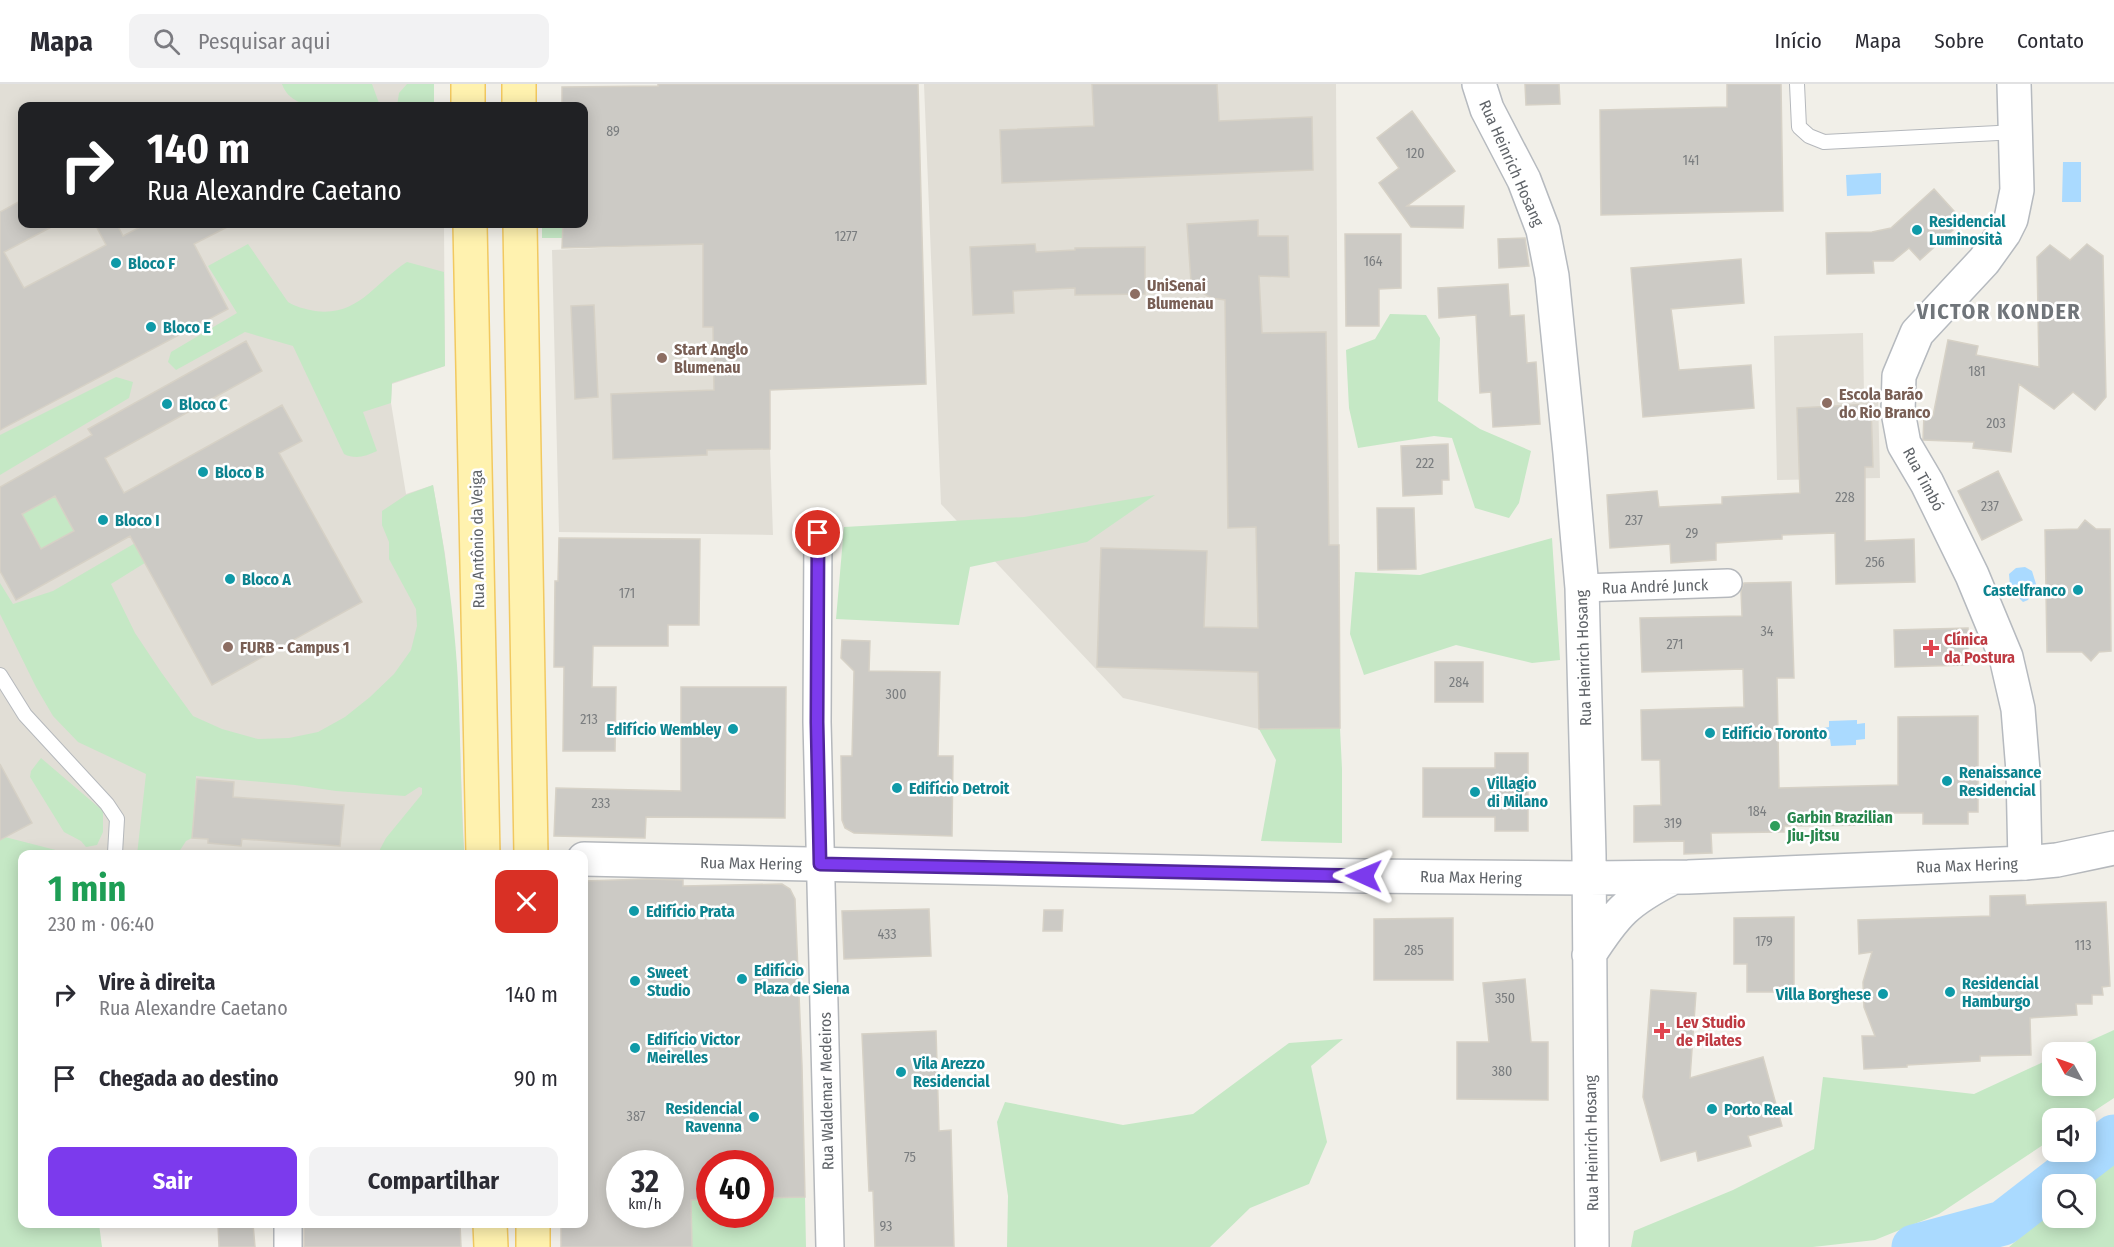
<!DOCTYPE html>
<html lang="pt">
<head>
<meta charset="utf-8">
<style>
	:root { --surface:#fff; --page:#f2f2f3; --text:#2b2b33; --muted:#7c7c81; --line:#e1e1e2; --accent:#7c3aed }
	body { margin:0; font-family:"Fira Sans Condensed",sans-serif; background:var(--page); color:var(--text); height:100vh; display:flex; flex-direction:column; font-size:22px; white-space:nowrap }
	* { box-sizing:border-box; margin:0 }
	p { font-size:20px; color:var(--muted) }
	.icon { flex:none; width:33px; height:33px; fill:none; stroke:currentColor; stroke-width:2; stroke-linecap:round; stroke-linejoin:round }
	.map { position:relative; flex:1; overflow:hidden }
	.side { position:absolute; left:18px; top:766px; width:570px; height:378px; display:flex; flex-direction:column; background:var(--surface); border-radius:12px; box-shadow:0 3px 15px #0003 }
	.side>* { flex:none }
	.top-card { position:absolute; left:18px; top:18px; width:570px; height:126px; border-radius:12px; box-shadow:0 3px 15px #0003; background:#202124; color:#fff; overflow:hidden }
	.needle { width:39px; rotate:310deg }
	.fabs { position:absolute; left:2042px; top:958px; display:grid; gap:12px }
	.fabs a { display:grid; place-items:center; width:54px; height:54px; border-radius:12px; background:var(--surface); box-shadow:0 3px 15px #0003; font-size:30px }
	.speed { position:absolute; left:606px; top:1066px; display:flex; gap:12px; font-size:30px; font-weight:700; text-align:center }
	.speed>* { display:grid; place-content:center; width:78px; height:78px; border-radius:50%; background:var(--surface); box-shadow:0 3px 15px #0003; line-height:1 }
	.speed small { font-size:15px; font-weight:400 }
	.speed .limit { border:9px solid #d22; background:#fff; color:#111 }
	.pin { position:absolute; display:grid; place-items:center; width:51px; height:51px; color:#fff; margin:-26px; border:3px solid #fff; border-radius:50%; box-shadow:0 2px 6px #0007 }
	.me { position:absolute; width:66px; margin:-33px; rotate:271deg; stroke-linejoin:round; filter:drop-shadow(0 0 4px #0008) }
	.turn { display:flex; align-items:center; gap:21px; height:126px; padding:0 30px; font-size:27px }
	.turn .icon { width:78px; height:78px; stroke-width:2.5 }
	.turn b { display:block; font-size:42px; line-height:51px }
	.round { display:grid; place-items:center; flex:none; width:63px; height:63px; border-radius:12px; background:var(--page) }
	.headline { display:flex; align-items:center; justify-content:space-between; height:102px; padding:0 30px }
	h1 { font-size:36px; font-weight:700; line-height:45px; color:#1e9e55 }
	.cta { display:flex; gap:12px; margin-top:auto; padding:12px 30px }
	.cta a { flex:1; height:69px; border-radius:12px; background:var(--accent); color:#fff; font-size:24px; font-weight:700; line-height:69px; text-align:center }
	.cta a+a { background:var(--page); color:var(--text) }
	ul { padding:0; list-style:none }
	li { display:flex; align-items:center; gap:18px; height:84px; padding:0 30px }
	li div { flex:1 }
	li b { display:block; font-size:22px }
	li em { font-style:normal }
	header { display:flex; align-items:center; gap:36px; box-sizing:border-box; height:84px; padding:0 30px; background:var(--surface); border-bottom:2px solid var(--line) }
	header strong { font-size:28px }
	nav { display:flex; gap:33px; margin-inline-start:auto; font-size:21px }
	.search { width:420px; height:54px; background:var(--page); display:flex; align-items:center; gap:15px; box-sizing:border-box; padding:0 21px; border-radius:12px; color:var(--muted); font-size:22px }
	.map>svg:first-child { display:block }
</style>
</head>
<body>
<header>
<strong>Mapa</strong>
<div class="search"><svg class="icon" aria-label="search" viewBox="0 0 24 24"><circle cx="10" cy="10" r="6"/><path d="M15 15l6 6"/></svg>Pesquisar aqui</div>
<nav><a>Início</a><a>Mapa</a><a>Sobre</a><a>Contato</a></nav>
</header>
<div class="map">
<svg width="2114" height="1163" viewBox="0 0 2114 1163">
	<rect width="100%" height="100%" fill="#f1efe8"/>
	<!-- education -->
	<path fill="#e1ded6" d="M0,0H434V22H22V140H444L445,282L392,300L391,319L406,410L433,401L445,470L457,585L464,766L434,767V771H22V1140L0,1163Z
		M924,0H1336L1340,644L1259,645L1123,614L941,420Z
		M770,140V365L773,451L559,448L552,166L691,160Z
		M1863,249L1864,312H1878L1880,394L1777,396L1774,252Z"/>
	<!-- green -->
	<path fill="#c5e8c5" d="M282,0H372L380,22C352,23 293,33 282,0Z
		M407,0H434V22H397L399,9Z
		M542,140H563V154H542Z
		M248,160L288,218C296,223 305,225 315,227C359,233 375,198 407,178L444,188L445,282L392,299L391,319L363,328L377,367C366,372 356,376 344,370L293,262L245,248L176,286L168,278L171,268L237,229L208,182Z
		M1390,230L1426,231L1440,254L1438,317L1480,345L1531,367L1519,419L1509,434L1475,424L1452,354L1434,352L1358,364L1349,324L1346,266L1375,255Z
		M116,293L133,298L129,314L0,391V351Z
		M433,401C444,461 453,521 457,582C461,643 460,705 464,766L434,767V771H377L386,754L422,710V704L419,703L405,712L336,707L295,701L196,692L192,754L186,757L177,771H137L146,690L78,658L53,632L36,603L0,530V499L13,520L53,507L197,423L214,436L111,500L135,549L161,588L193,632L222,645L258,655L289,654L318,648L345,633L370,613L394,590L411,566L417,542L416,525L389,475V458L382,441V427L406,411Z
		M1155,411L1087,458L970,483L959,541L836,535L844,443L1024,433Z
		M55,412L74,447L41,465L22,430Z
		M1552,454L1560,576L1532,579L1456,561L1364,591L1350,550L1355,488L1420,491Z
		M1340,644L1342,685V759L1261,757L1276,676L1259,645Z
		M41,674L103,727V748L97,761L86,763L81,757L64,748L30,693L31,687Z
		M5,753L75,771H22V1140H99L102,1163H0V756Z
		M2114,946V1014L2082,1035H2052V1055L1939,1130L1875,1156L1813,1163H1631L1634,1147L1733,1106L1814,1065L1823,993L1974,1010L2052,974V1002H2085V969H2063Z
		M1343,955L1311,982L1327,1058L1309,1100L1250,1124L1210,1163H1007L1008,1112L997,1038L1005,1018L1123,1041L1193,1030L1289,959Z
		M2114,1075V1163H2009L2052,1127V1134H2085V1101H2083Z
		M805,1113L806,1163H692L691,1116L709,1115L710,1131H760L761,1114Z"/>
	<!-- water -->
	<path fill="#aadaff" d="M2063,78H2081V118H2062Z
		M1881,89V110L1847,112L1846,91Z
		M2025,483L2032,487L2036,500L2028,516L2023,518L2020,515L2017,506H2013L2010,502L2009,490L2016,484Z
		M1857,636V640L1865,639V655L1856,656V661L1831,662L1830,655H1823V644L1829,643V637Z"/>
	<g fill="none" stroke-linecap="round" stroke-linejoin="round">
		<!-- river -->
		<path stroke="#aadaff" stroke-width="45" d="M2052,1101L2114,1053
			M1914,1163L2003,1139L2052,1101"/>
	</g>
	<!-- building -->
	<path fill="#cccac5" stroke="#d6d1c6" stroke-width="1.5" fill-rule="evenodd" d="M658,0H918L926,300L770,306V365L707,366V371L613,375L611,310L714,306L713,243H703V160L562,164L563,140H584V22H562V3L658,2Z
		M1092,0H1217L1219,37L1312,33L1313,86L1002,99L1000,46L1094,42Z
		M1525,0H1559L1560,20L1526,21Z
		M1727,0H1781L1783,127L1601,131L1600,26L1727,23Z
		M1412,27L1455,87L1407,122H1464L1463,144L1411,143L1379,99L1399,84L1377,54Z
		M1934,105L1963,137L1920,176L1909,164L1893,177H1873L1874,189L1827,190L1826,149L1872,148L1891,144Z
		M22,116V140H57L4,168L24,204L106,161L95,140H117L123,152L146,140H233L194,160L228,225L0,346V128Z
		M1258,136V152H1288L1289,193L1259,192L1262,249L1326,248L1329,461H1339L1340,644L1259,645L1258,588L1097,583L1101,464L1207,467L1204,543L1258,544L1256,443L1228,444L1225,216L1211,214L1201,208L1191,198L1187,140Z
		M1345,150H1401V204L1379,205V242H1346Z
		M1525,154L1529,182L1499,184L1498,155Z
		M1035,160L1036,168L1075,166V164L1145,163V210L1075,211V204L1013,207L1014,229L973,231L970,163Z
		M2087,160L2103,172L2106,313L2095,326L2073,308L2054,325L2019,300L2011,368L1973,364L1974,358L1923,356L1924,331L1933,332L1948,256L1978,262L1976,271L2039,283L2037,173L2050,161L2070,176Z
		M1741,175L1744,219L1671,225L1679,286L1751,281L1754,324L1643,333L1631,184Z
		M1508,200L1510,232L1524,231L1527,279L1536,278L1540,340L1493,343L1491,308L1480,309L1476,231L1439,234L1438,204Z
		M594,221L598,313L575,315L571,222Z
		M246,257L262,287L105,374L124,409L282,321L302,357L279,369L362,518L212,601L130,452L16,516L0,487V403L92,351L88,345ZM55,412L74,447L41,465L22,430Z
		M1871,320L1873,383H1865V457L1914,455L1915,498L1836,500L1835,449L1782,451V455L1716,459V476L1671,479L1670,460L1610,464L1607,411L1657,407L1659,423L1722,420V413L1800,409L1797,324Z
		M1448,360L1449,396H1442V410L1403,412L1401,362Z
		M1998,387L2022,436L1982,456L1958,407Z
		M1377,424H1414L1416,485L1378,486Z
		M2085,436L2096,445H2110L2111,567L2099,568L2091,577L2082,568H2047L2045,446L2078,445Z
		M559,454L700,455L699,541H668V562H593L592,603H616L615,667H563L564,583H554L555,497H558Z
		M1791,498L1794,594H1777L1779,704L1898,701V633L1978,632V728H1968V740H1923V729H1883V741L1784,742V748L1711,749L1712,769L1684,770V757L1634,758V722L1661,721L1660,676H1642L1641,626L1744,623L1743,585L1642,588L1640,534L1742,532L1741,507L1744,499Z
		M1968,544V581L1895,583L1894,546Z
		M842,556L870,557L869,587L940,588L938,672H953L952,752L854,749L845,744L842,736L841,672H852L854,587L841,574Z
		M1435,578H1483V618H1435Z
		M681,603H786L785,734L646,733L645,754L554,752L556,704L681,707Z
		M1495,669H1528V747H1495V733H1423V684H1495Z
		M0,680L32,739L0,756Z
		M197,695L234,698L233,713L344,721L340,762L242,755L241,762L208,759V755L192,754Z
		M647,795L683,796V802L782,800L790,805L795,815L802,982L805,1113L760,1114V1080H710V1115L691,1116L692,1163H561V1140H584V797ZM620,1080H670V1131H620Z
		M2025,811L2026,821L2106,818L2110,902L2102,903L2103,911H2092V920H2076L2077,931L2030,934L2031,971L1980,972V977L1907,981V983L1864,985L1862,952H1875L1864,923L1863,898L1872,868L1859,870L1858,836L1990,832V812Z
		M929,825L931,872L844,875L842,827Z
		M1044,826H1063L1062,847H1043Z
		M1794,833V908H1747V880H1734V834Z
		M1453,834V896H1374V835Z
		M1525,895L1531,958H1548V1016L1457,1015V958H1489L1483,899Z
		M1651,906L1696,909L1690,994L1763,973L1782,1042L1748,1052L1751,1062L1698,1077L1696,1067L1661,1077L1643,1013Z
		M936,947L939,1047L951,1046L954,1163H875L873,1107H869L862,950Z
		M218,1140H253L255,1163H219Z
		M304,1140H460L461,1163H304Z"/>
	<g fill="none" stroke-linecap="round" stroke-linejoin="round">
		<defs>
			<path id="service" d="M1797,0L1799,43L1809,52L1824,58L2017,48
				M0,591L25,631L107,720L117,735L115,769"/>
			<path id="minor" d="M818,449L817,638L830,1163
				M1582,504L1728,499
				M288,1140V1163"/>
			<path id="tertiary" d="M584,775L1364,792L1589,794
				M2025,779L2057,776L2114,764"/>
			<path id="secondary" d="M1479,0L1487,25L1524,96L1543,146L1552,192L1570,369L1582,504L1589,771L1592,1163
				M1589,794L1688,793L2025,779L2023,687L2018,625L2006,573L1972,491L1927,399L1904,360L1898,328L1899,292L1917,249L1984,177L2004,149L2011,135L2017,106L2014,0
				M1589,871C1616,829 1627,817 1672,794"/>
			<path id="primary" d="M519,0V22
				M468,22V0
				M470,140L483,771
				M520,140L531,771
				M490,1140L491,1163
				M533,1140V1163"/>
		</defs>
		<!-- service casing -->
		<use href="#service" stroke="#b5b8bc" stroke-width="16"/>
		<!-- minor casing -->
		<use href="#minor" stroke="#b5b8bc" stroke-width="30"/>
		<!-- tertiary casing -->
		<use href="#tertiary" stroke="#b5b8bc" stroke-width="36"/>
		<!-- secondary casing -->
		<use href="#secondary" stroke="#b6babf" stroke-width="36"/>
		<!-- primary casing -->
		<use href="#primary" stroke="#f2c960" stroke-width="36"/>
		<!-- service -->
		<use href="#service" stroke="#fff" stroke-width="14"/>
		<!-- minor -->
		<use href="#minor" stroke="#fff" stroke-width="27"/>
		<!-- tertiary -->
		<use href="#tertiary" stroke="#fff" stroke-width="33"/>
		<!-- secondary -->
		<use href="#secondary" stroke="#fff" stroke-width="33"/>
		<!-- primary -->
		<use href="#primary" stroke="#fff2af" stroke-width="33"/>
	</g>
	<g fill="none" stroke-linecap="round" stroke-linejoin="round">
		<defs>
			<path id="route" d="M818,449L817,638L820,780L1364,792"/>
		</defs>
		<!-- route casing -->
		<use href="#route" stroke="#51269a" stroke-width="15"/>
		<!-- route -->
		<use href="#route" stroke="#7c3aed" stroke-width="10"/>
	</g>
	<!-- markers -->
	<g fill="#0f9aa8" stroke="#fff" stroke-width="2">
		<circle cx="1917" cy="146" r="6"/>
		<circle cx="116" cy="179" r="6"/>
		<circle cx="151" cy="243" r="6"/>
		<circle cx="167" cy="320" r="6"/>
		<circle cx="203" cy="388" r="6"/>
		<circle cx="103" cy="436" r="6"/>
		<circle cx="230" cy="495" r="6"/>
		<circle cx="2078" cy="506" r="6"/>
		<circle cx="733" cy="645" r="6"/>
		<circle cx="1710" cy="649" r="6"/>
		<circle cx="1947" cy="697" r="6"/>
		<circle cx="897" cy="704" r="6"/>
		<circle cx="1475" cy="708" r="6"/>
		<circle cx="634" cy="827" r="6"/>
		<circle cx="742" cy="895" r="6"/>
		<circle cx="635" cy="897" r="6"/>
		<circle cx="1950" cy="908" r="6"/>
		<circle cx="1883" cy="910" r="6"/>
		<circle cx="635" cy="964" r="6"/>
		<circle cx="901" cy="988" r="6"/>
		<circle cx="1712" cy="1025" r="6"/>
		<circle cx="754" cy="1033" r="6"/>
	</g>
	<g fill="#8d6e63" stroke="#fff" stroke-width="2">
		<circle cx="1135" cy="210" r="6"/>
		<circle cx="662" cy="274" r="6"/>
		<circle cx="1827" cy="319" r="6"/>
		<circle cx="228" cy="563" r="6"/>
	</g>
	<g fill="#e0444e" stroke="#fff" stroke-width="2">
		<path d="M1928 555h6v6h6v6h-6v6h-6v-6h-6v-6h6z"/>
		<path d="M1659 938h6v6h6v6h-6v6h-6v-6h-6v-6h6z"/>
	</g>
	<circle fill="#2e9e5b" stroke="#fff" stroke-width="2" cx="1775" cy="742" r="6"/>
	<g text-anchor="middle" stroke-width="5" stroke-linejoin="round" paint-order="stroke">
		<!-- number labels -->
		<g font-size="14" fill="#7a7d7f">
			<text x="613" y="52">89</text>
			<text x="1415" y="74">120</text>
			<text x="1691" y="81">141</text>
			<text x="846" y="157">1277</text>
			<text x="1373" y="182">164</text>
			<text x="1977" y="292">181</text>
			<text x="1996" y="344">203</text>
			<text x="1425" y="384">222</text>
			<text x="1845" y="418">228</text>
			<text x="1990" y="427">237</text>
			<text x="1634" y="441">237</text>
			<text x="1692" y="454">29</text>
			<text x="1875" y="483">256</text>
			<text x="627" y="514">171</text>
			<text x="1767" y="552">34</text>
			<text x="1675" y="565">271</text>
			<text x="1459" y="603">284</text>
			<text x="896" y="615">300</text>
			<text x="589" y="640">213</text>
			<text x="601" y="724">233</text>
			<text x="1757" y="732">184</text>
			<text x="1673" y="744">319</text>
			<text x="887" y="855">433</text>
			<text x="1764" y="862">179</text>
			<text x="2083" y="866">113</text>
			<text x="1414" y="871">285</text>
			<text x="1505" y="919">350</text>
			<text x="1502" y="992">380</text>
			<text x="636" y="1037">387</text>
			<text x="910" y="1078">75</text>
			<text x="886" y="1147">93</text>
		</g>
		<!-- street labels -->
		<g font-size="16" fill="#5f6368" stroke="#fff">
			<text transform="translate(1512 79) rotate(66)" y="6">Rua Heinrich Hosang</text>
			<text transform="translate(1924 395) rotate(62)" y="6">Rua Timbó</text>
			<text transform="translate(477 455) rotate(-91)" y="6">Rua Antônio da Veiga</text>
			<text transform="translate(1655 502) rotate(-2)" y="6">Rua André Junck</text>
			<text transform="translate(1583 574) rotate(-92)" y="6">Rua Heinrich Hosang</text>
			<text transform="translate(751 779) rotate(1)" y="6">Rua Max Hering</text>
			<text transform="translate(1967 781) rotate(-2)" y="6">Rua Max Hering</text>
			<text transform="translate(1471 793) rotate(1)" y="6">Rua Max Hering</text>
			<text transform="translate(826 1007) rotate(-91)" y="6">Rua Waldemar Medeiros</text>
			<text transform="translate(1591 1059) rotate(-91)" y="6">Rua Heinrich Hosang</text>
		</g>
		<!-- culture labels -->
		<g font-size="16" font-weight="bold" fill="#0d838f" stroke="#fff" text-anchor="start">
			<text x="1929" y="143">Residencial<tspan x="1929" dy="18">Luminosità</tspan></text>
			<text x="128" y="185">Bloco F</text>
			<text x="163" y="249">Bloco E</text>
			<text x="179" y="326">Bloco C</text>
			<text x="215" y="394">Bloco B</text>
			<text x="115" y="442">Bloco I</text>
			<text x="242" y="501">Bloco A</text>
			<text x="2066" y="512" text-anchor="end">Castelfranco</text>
			<text x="721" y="651" text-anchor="end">Edifício Wembley</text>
			<text x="1722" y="655">Edifício Toronto</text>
			<text x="1959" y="694">Renaissance<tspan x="1959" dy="18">Residencial</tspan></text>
			<text x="1487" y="705">Villagio<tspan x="1487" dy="18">di Milano</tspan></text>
			<text x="909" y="710">Edifício Detroit</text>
			<text x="646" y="833">Edifício Prata</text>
			<text x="754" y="892">Edifício<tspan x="754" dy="18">Plaza de Siena</tspan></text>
			<text x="647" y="894">Sweet<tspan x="647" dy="18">Studio</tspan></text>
			<text x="1962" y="905">Residencial<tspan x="1962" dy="18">Hamburgo</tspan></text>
			<text x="1871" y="916" text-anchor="end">Villa Borghese</text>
			<text x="647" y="961">Edifício Victor<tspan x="647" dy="18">Meirelles</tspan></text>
			<text x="913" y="985">Vila Arezzo<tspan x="913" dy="18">Residencial</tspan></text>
			<text x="742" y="1030" text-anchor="end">Residencial<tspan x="742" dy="18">Ravenna</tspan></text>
			<text x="1724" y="1031">Porto Real</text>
		</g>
		<!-- education labels -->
		<g font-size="16" font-weight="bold" fill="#785e54" stroke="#fff" text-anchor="start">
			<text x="1147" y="207">UniSenai<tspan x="1147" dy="18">Blumenau</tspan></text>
			<text x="674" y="271">Start Anglo<tspan x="674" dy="18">Blumenau</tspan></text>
			<text x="1839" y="316">Escola Barão<tspan x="1839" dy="18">do Rio Branco</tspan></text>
			<text x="240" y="569">FURB - Campus 1</text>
		</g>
		<!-- health labels -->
		<g font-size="16" font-weight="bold" fill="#be3a42" stroke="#fff" text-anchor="start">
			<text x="1944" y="561">Clínica<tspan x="1944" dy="18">da Postura</tspan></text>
			<text x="1676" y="944">Lev Studio<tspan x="1676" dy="18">de Pilates</tspan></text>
		</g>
		<!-- leisure labels -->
		<g font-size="16" font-weight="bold" fill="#27864d" stroke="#fff" text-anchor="start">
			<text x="1787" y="739">Garbin Brazilian<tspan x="1787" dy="18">Jiu-Jitsu</tspan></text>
		</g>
		<!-- district labels -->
		<g font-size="22" font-weight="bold" letter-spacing="1.5" fill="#70757a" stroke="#fff">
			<text x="1999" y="235">VICTOR KONDER</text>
		</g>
	</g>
</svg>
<div class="fabs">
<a><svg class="needle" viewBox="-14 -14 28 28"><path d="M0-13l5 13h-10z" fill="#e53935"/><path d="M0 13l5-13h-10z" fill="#7c7c81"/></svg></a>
<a><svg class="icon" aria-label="sound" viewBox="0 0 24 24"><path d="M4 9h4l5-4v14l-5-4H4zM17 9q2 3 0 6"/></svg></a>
<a><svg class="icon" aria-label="search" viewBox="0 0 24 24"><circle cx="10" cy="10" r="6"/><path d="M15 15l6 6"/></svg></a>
</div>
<div class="speed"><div>32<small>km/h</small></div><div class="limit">40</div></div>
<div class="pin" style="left:818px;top:449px;background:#d93025"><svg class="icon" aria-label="arrive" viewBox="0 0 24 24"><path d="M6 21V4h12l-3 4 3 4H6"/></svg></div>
<svg class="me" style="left:1364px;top:792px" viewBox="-20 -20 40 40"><path d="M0-17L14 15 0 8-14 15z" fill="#7c3aed" stroke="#fff" stroke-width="4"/></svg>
<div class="top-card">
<div class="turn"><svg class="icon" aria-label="right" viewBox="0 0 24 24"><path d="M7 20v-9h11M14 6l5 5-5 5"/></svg><div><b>140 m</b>Rua Alexandre Caetano</div></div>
</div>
<section class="side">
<div class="headline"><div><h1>1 min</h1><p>230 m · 06:40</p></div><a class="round" style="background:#d93025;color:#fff"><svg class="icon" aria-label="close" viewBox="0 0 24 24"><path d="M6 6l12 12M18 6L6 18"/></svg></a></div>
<ul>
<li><svg class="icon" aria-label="right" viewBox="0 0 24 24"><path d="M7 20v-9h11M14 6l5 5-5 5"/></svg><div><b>Vire à direita</b><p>Rua Alexandre Caetano</p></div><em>140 m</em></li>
<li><svg class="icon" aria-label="arrive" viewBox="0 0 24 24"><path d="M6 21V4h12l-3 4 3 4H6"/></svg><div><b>Chegada ao destino</b></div><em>90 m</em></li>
</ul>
<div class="cta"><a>Sair</a><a>Compartilhar</a></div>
</section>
</div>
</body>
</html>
